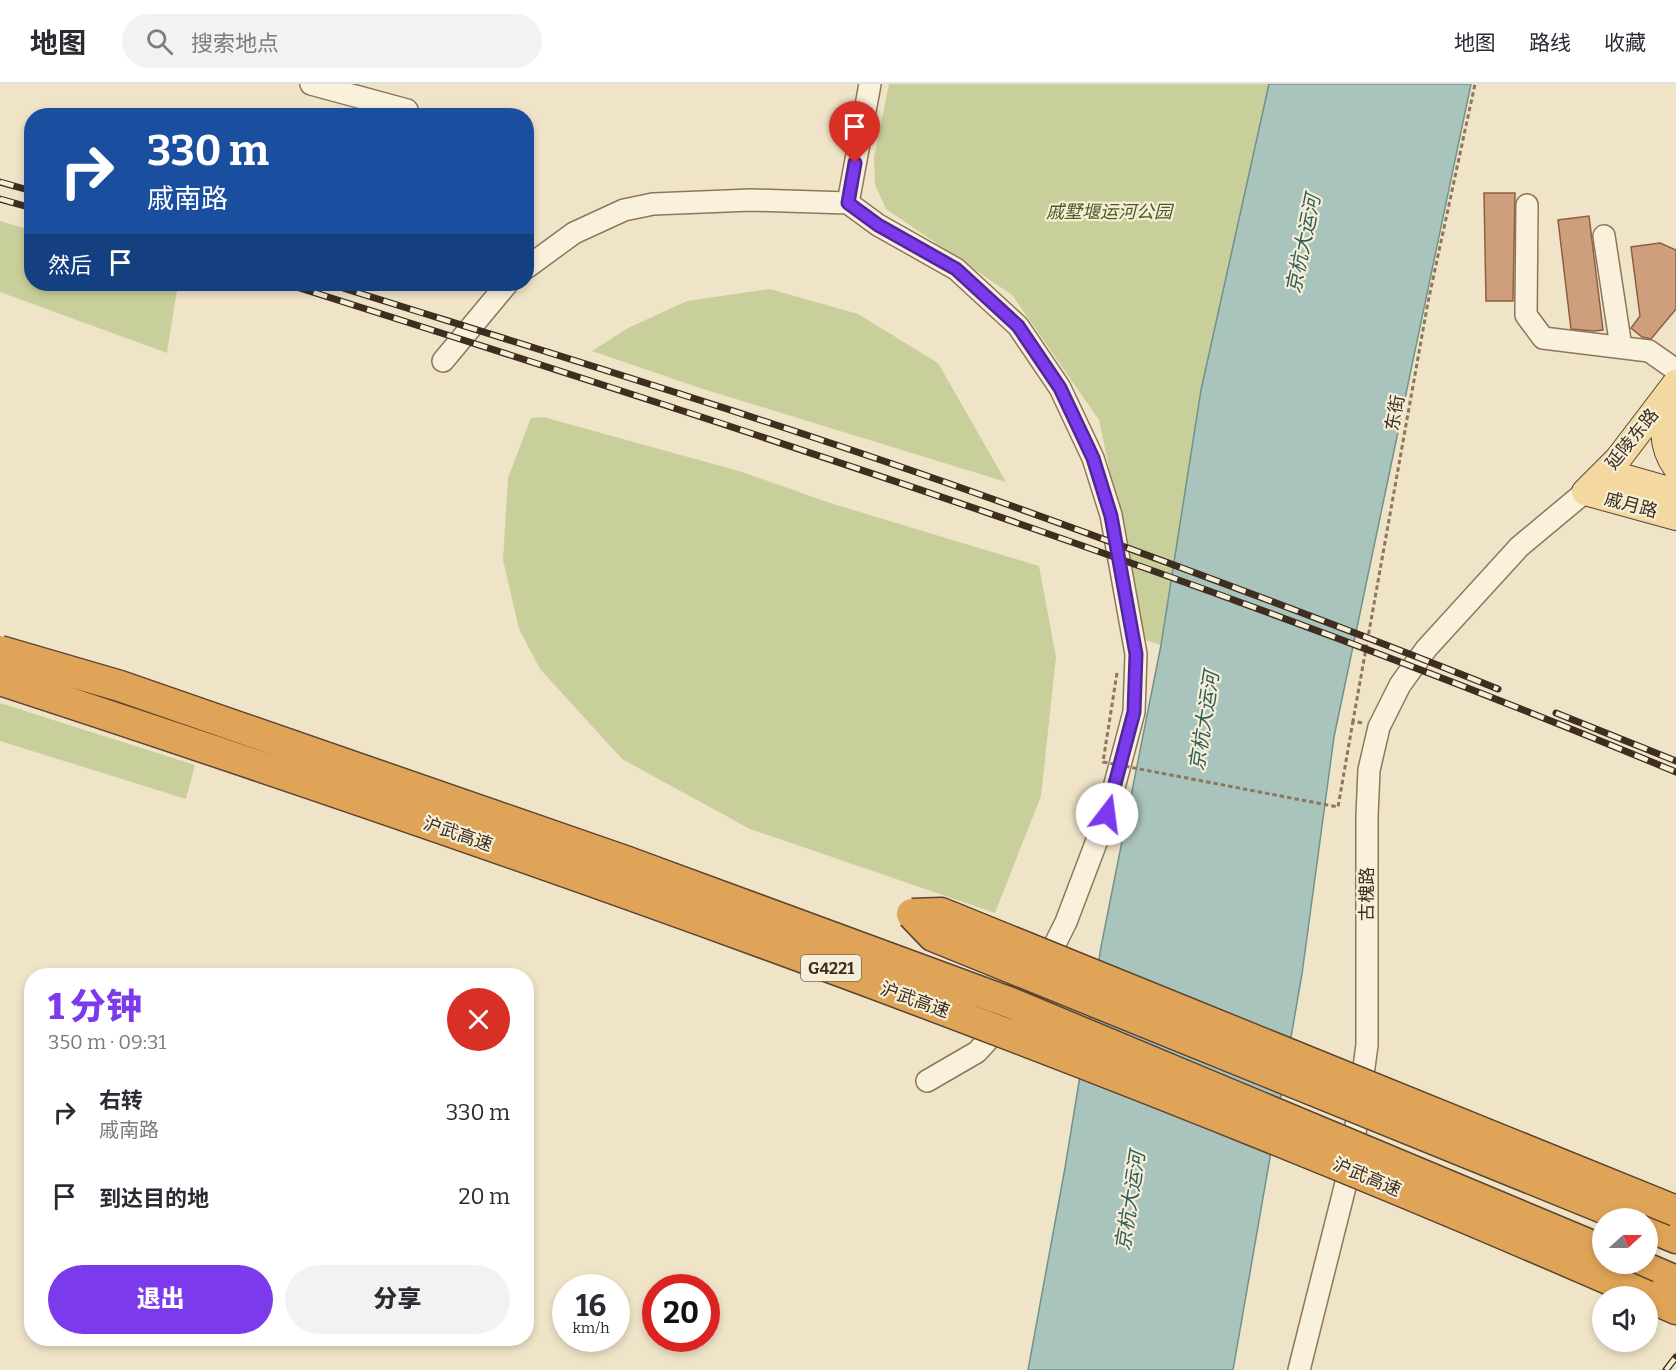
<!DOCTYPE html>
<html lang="zh">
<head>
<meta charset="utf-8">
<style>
	:root { --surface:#fff; --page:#f2f2f3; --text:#2b2b33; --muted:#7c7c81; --line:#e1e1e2; --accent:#7c3aed }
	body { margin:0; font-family:Bitter,"Noto Sans SC",serif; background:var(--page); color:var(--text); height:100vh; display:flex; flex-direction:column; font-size:22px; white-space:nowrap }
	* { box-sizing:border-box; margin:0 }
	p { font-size:20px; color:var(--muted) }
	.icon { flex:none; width:33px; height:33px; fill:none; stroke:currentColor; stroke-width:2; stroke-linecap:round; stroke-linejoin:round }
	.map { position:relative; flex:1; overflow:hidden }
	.side { position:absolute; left:24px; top:884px; width:510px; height:378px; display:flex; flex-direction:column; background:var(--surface); border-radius:24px; box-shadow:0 3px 9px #0003 }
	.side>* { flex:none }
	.banner { position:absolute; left:24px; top:24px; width:510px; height:183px; border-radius:24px; box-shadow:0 3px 9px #0003; background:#1a4fa0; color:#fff; overflow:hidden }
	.needle { width:39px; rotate:69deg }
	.controls { position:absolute; left:1592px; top:1124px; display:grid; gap:12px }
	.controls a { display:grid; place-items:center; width:66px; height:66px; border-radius:50%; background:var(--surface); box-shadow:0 3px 9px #0003; font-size:30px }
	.speed { position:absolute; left:552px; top:1190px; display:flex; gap:12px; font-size:30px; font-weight:700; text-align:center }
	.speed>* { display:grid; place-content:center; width:78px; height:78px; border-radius:50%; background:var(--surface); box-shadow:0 3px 9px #0003; line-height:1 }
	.speed small { font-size:15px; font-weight:400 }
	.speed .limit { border:9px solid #d22; background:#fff; color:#111 }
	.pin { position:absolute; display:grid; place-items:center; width:51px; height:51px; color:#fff; margin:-62px -26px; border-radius:50% 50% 50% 0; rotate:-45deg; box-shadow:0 0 6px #0007 }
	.pin .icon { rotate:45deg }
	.me { position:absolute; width:66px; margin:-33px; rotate:15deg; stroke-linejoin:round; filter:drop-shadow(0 0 4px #0008) }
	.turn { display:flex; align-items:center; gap:21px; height:126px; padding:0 24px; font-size:27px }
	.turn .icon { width:78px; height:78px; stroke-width:2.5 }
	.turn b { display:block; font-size:42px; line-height:51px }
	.then { display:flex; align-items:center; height:57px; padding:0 24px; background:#0003; gap:12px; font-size:22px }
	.round { display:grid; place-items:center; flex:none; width:63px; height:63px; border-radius:32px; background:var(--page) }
	.overview { display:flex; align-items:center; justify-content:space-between; height:102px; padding:0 24px }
	h1 { font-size:36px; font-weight:800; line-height:45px; color:var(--accent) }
	.button { display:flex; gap:12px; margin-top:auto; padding:12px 24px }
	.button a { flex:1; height:69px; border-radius:36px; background:var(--accent); color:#fff; font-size:24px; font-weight:800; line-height:69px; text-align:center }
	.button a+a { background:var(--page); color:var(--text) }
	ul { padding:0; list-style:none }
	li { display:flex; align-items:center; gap:18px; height:84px; padding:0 24px }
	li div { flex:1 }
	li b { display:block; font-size:22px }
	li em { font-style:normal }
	header { display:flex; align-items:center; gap:36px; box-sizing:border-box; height:84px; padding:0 30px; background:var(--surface); border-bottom:2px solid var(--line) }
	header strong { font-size:28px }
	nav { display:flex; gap:33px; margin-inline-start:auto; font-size:21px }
	.search { width:420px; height:54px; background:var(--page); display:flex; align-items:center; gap:15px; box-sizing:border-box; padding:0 21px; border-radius:33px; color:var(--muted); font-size:22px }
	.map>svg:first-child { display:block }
</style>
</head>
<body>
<header>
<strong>地图</strong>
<div class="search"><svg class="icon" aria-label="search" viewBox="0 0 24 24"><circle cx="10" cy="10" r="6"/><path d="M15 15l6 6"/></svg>搜索地点</div>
<nav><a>地图</a><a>路线</a><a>收藏</a></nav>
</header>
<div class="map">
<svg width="1676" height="1286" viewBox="0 0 1676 1286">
	<rect width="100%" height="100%" fill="#f0e4c8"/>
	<!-- green -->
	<path fill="#c9cf9b" d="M889,0H1269L1201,306L1161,561L1145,556L1099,336L1012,211L886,125L875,101L874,73Z
		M0,137L31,146L32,200H178L167,269L0,208Z
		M770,205L858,230L938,279L1006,398L700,304L592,267L628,244L687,217Z
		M543,333L739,387L830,419L1039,482L1056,573L1041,712L995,829L750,745L622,675L540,585L519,545L503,476L508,394L531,334Z
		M0,619L195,681L186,715L0,657Z"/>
	<!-- water -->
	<path fill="#a9c4bc" stroke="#6f938a" stroke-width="1.5" d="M1269,0H1471L1334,653L1302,890L1233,1286H1028L1065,1084L1101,863L1161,561L1201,306Z"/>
	<!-- building -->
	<path fill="#cf9f7d" stroke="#8d5f41" stroke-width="1.5" d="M1484,109H1515L1513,217H1486Z
		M1589,132L1603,246L1594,247L1571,245L1558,136Z
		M1660,159L1676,166V225L1651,255L1642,253L1631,244L1640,232L1631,163Z"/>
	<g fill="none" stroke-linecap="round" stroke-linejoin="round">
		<defs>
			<path id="minor" d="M311,0L407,26
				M848,119L870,0
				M1527,121L1526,231L1543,254L1649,267L1676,286
				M1604,152L1621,263
				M526,184L574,149L624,126L653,120L751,116L848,119L878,141L956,185L1018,242L1060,304L1093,374L1111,431L1136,570L1134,628L1107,730L1066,838L1030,910L977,968L927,997
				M443,277L507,200
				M1299,1286L1351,1079L1367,961V732L1369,686L1379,643L1400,601L1426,565L1519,463L1585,408"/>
			<path id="major" d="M1676,299L1618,375L1585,408L1676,433
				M1668,312C1663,336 1660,362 1676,383
				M1605,388L1676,408"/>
			<path id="highway" d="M1647,1142L1676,1154
				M1634,1179L1676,1197
				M1647,1212L1676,1225"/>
		</defs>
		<!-- minor casing -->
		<use href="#minor" stroke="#8d765c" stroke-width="24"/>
		<!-- major casing -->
		<use href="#major" stroke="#5b4430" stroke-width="28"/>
		<!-- highway casing -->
		<use href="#highway" stroke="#5b4430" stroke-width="33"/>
		<!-- path -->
		<path stroke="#8d765c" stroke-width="3" stroke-dasharray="4.5 3" stroke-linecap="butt" d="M1362,639L1353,637L1428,218L1475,0"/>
		<!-- minor -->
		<use href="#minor" stroke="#faf1dc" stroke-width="21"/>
		<!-- major -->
		<use href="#major" stroke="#f3d9a0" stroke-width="26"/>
		<!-- highway -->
		<use href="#highway" stroke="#e0a458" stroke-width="30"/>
		<defs>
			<path id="rail" d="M0,98L32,107
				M0,115L32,124
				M287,200C755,348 1223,499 1676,688
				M330,200C553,270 778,338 998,417C1165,477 1333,539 1498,605
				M1556,629L1676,677
				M1666,1286L1676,1273"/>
		</defs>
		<!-- rail casing -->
		<use href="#rail" stroke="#3d2e20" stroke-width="7"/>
		<!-- rail -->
		<use href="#rail" stroke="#f7eed8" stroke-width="4.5" stroke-dasharray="14" stroke-linecap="butt"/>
		<defs>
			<path id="highway-bridge" d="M0,567L120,602L625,777L1011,919L1602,1166
				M0,596C557,778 1110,976 1647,1212
				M912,830L941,829L1676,1127
				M912,830L933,852L1628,1134"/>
		</defs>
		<!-- highway-bridge casing -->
		<use href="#highway-bridge" stroke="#5b4430" stroke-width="33" stroke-linecap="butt"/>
		<!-- path-bridge -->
		<path stroke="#8d765c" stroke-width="3" stroke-dasharray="4.5 3" stroke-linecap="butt" d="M1117,589L1103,678L1338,723L1353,637"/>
		<!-- highway-bridge -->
		<use href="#highway-bridge" stroke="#e0a458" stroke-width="30"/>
	</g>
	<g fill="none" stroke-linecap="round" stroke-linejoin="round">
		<defs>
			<path id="route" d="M855,79L848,119L878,141L956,185L1018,242L1060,304L1093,374L1111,432L1136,570L1134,628L1107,730"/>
		</defs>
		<!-- route casing -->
		<use href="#route" stroke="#51269a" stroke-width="15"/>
		<!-- route -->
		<use href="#route" stroke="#7c3aed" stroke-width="10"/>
	</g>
	<g text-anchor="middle" stroke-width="4.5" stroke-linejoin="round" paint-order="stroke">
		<!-- shield labels -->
		<rect fill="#f7eed8" stroke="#756857" stroke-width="1.5" x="801" y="871" width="60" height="26" rx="4.5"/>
		<g font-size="16" font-weight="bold" fill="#3d2e20">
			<text x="831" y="890">G4221</text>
		</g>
		<!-- park labels -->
		<g font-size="18" font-style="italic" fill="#4d5a26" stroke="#f7eed8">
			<text x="1109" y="134">戚墅堰运河公园</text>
		</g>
		<!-- street labels -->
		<g font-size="18" fill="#3d2e20" stroke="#f7eed8">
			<text transform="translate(1395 329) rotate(-80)" y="6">东街</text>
			<text transform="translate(1632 355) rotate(-51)" y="6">延陵东路</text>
			<text transform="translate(1631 421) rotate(15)" y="6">戚月路</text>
			<text transform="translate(458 750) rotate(19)" y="6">沪武高速</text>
			<text transform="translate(1367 810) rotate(-90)" y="6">古槐路</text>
			<text transform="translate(915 916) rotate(20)" y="6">沪武高速</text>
			<text transform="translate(1367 1093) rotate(23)" y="6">沪武高速</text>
		</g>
		<!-- water labels -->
		<g font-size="20" font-style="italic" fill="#2f5d5a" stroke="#f7eed8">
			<text transform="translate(1303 160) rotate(-78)" y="7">京杭大运河</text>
			<text transform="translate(1204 637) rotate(-81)" y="7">京杭大运河</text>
			<text transform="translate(1130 1117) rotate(-81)" y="7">京杭大运河</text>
		</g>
	</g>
</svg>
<div class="controls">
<a><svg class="needle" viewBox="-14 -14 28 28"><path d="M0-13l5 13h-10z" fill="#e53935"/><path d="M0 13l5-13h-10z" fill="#7c7c81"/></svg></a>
<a><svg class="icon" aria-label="sound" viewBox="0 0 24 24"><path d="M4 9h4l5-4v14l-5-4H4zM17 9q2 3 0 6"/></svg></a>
</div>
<div class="speed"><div>16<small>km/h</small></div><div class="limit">20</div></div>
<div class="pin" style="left:855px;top:79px;background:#d93025"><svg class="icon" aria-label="arrive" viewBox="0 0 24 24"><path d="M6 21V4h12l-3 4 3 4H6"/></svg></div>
<svg class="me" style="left:1107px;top:730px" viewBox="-20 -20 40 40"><circle r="19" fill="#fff"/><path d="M0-13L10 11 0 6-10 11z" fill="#7c3aed"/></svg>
<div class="banner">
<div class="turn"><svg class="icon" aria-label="right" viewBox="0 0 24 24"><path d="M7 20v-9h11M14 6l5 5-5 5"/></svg><div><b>330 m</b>戚南路</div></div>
<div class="then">然后<svg class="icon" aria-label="arrive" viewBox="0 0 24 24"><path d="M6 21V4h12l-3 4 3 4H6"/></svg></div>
</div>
<section class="side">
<div class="overview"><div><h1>1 分钟</h1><p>350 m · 09:31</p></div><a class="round" style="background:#d93025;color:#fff"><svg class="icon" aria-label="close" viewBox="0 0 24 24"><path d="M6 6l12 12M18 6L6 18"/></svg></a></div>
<ul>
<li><svg class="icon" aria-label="right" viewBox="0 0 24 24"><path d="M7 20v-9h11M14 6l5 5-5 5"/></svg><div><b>右转</b><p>戚南路</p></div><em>330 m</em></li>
<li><svg class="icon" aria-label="arrive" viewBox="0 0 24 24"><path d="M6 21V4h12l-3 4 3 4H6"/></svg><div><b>到达目的地</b></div><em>20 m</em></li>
</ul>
<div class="button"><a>退出</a><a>分享</a></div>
</section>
</div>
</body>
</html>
